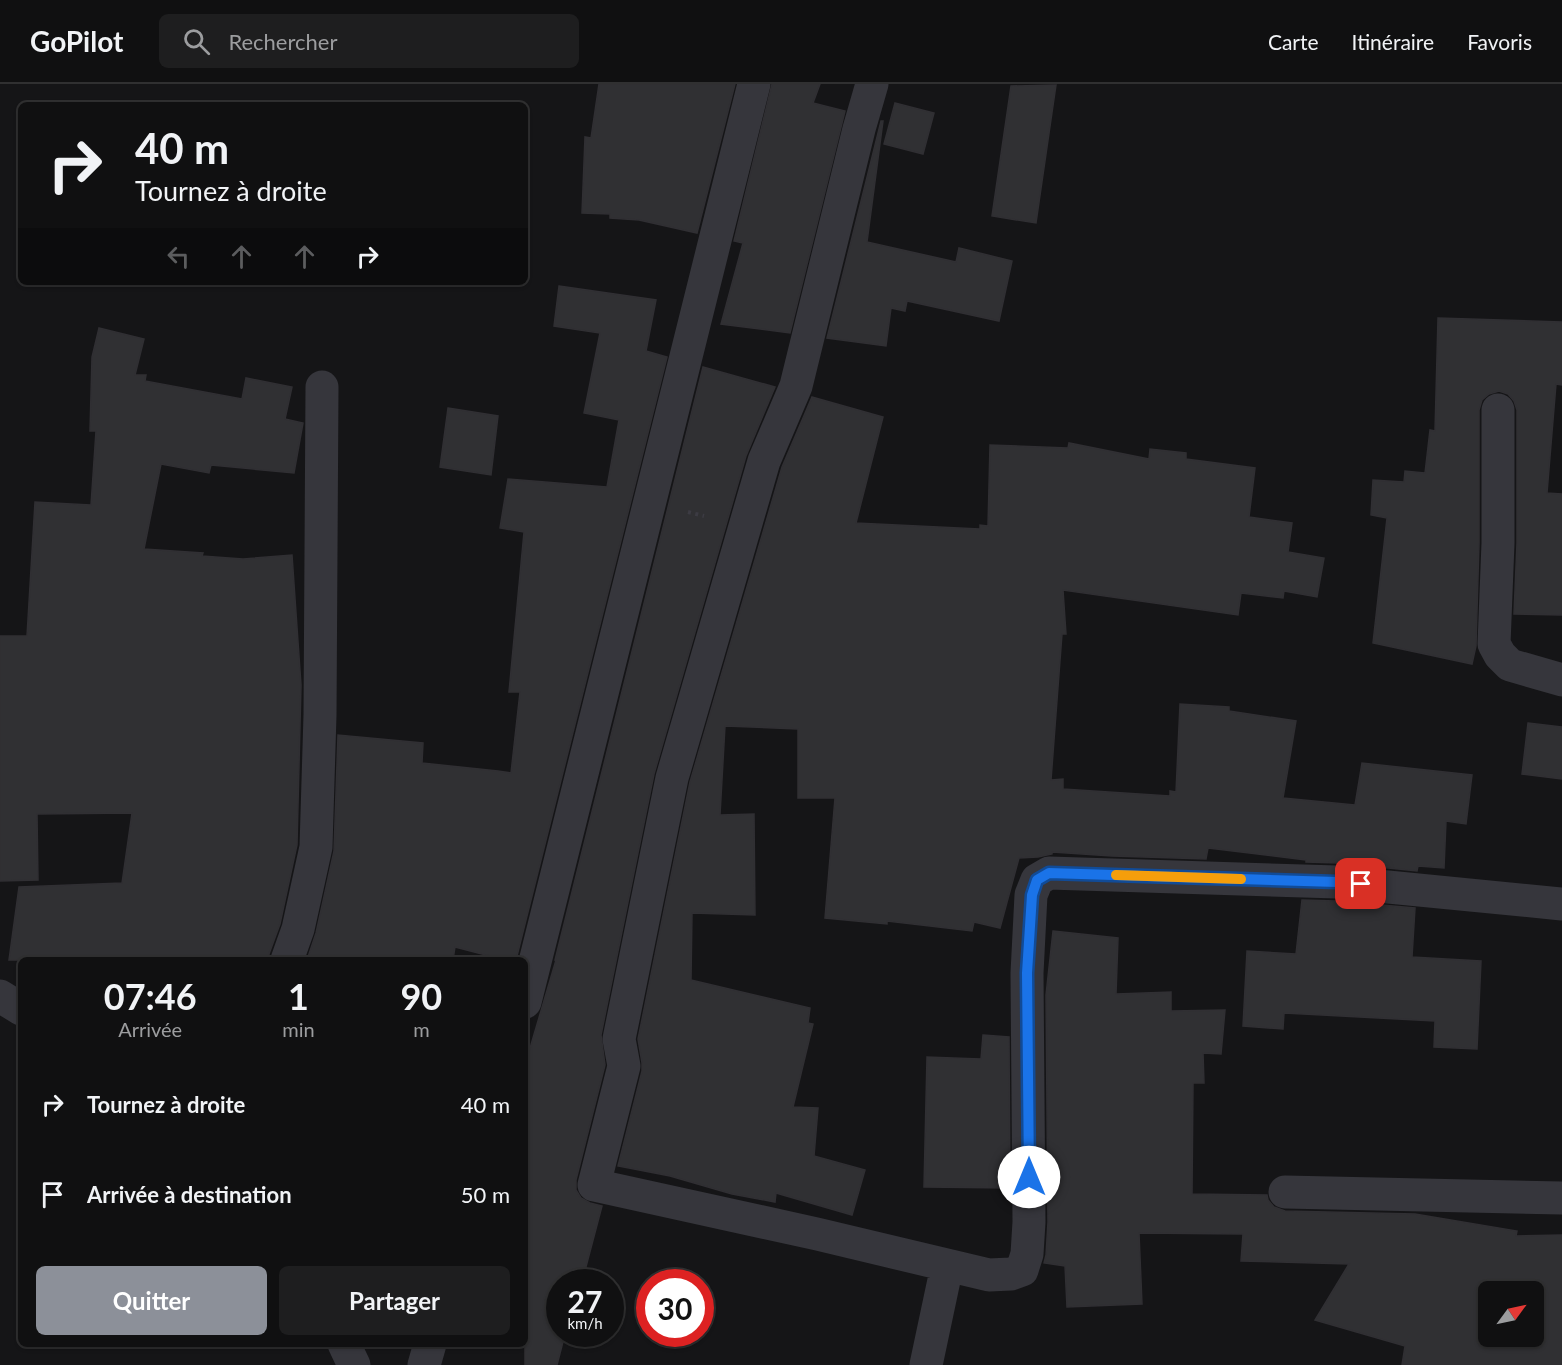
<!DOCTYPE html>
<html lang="fr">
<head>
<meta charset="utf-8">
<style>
	:root { --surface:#101011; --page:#1e1e1f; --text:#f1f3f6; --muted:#9c9d9f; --line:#303031; --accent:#8c9099 }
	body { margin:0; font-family:Lato,sans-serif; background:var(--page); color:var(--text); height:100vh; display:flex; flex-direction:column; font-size:22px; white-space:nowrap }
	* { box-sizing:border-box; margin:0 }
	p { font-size:20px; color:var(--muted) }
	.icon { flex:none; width:33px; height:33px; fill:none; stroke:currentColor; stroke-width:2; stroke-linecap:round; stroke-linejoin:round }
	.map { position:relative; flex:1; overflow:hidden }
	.details { position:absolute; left:18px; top:873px; width:510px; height:390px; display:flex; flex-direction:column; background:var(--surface); border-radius:9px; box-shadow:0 2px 4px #0004,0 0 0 2px var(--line) }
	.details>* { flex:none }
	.hud { position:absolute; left:18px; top:18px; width:510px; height:183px; border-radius:9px; box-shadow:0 2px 4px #0004,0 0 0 2px var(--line); background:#101011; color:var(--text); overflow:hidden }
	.needle { width:39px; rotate:57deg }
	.tools { position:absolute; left:1478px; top:1197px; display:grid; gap:12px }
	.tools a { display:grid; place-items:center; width:66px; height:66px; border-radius:9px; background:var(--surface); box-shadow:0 2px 4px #0004,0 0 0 2px var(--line); font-size:30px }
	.speed { position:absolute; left:546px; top:1185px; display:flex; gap:12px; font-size:30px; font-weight:700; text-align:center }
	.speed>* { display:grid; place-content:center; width:78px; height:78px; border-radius:50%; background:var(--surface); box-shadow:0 2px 4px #0004,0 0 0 2px var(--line); line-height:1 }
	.speed small { font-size:15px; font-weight:400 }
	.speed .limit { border:9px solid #d22; background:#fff; color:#111 }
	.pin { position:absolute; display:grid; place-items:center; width:51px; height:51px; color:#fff; margin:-26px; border-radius:12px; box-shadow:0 3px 9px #0006 }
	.me { position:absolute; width:66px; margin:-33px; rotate:0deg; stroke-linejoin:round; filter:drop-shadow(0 0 4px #0008) }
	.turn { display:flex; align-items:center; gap:21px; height:126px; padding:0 18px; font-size:27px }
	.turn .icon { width:78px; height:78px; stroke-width:2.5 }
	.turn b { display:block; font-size:42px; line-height:51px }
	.lanes { display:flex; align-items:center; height:57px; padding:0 18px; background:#0003; justify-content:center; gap:30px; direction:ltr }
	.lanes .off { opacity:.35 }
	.eta { display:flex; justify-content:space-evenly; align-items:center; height:102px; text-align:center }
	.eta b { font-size:36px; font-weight:700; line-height:42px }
	.primary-button { display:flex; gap:12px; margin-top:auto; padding:12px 18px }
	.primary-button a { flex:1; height:69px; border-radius:9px; background:var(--accent); color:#fff; font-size:24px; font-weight:700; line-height:69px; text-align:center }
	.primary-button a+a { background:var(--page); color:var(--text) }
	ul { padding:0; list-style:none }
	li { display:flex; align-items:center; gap:18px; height:90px; padding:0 18px }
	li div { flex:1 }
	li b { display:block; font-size:22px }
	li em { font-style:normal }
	header { display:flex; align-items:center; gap:36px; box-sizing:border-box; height:84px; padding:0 30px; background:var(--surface); border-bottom:2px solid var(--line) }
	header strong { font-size:28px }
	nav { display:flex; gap:33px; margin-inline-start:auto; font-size:21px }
	.search { width:420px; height:54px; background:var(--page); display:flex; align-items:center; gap:15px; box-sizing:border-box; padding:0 21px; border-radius:9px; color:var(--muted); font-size:22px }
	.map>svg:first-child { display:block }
</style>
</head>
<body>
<header>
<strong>GoPilot</strong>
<div class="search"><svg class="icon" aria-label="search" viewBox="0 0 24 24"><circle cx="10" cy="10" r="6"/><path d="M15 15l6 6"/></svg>Rechercher</div>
<nav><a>Carte</a><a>Itinéraire</a><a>Favoris</a></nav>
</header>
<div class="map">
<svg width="1562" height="1281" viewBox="0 0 1562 1281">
	<rect width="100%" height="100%" fill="#151517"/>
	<!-- building -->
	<path fill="#303033" stroke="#302f33" stroke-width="1.5" fill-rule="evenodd" d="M599,0H735L697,149L639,136L610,134V130L582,129L585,53L591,54Z
		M772,0H820L813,19L845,27L790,249L721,240L743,159L734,157Z
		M1056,1L1036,139L992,132L1011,2Z
		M895,19L934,29L923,70L884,60Z
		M881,37H883L867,158L956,178L959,164L1012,177L999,237L907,217L905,227L891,224L886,262L827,254Z
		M559,202L656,216L646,267L667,273L516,876H505L455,863L453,876H307L316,849L334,767L338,651L423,659L422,679L498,687L511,689L520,608H509L524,448L500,444L508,395L607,403L619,336L584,329L600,249L554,242Z
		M1438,234L1562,238V301L1556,300L1547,409L1562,410V531L1514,530L1517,459V326L1514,317L1508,310L1499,307L1489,310L1482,316L1479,326V459L1476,562L1472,580L1373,559L1387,434L1371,431L1373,396L1404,398L1405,387L1425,389L1430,346L1435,347Z
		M99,244L144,255L135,291H146L145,297L242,315L246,294L292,303L285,335L303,339L294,389L211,381L209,389L161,380L144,465L203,469L202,472L243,475L292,471L301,601L297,761L280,840L269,870V876H9L19,803L122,799L132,729L37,730L38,796L0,797V552H27L35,418L91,421L96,347H90L92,273Z
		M703,283L775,303L746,372L654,690L601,951L605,981L576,1096V1106L581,1114L590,1119L602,1122L582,1198H560V1250H565L557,1281H525V981L556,876H555Z
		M812,313L883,333L856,439L980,445V441L988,442L990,361L1068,364L1069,359L1149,375L1150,365L1186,369V375L1255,384L1249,433L1292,439L1288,468L1324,474L1317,513L1284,507L1283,514L1241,509L1238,531L1063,506L1066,550H1062L1051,696L1063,695V705L1170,712V707L1176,708L1180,620L1229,623V627L1296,637L1283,714L1355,721L1362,679L1472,691L1466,740L1446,737L1444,784L1418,782L1417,787L1339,779L1306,778V776L1208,764L1206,775L1112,772L1052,768V770L1038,773L1019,774L1000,844L974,838L972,847L887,837V840L825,834L835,714H798V645L725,642L720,731L754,730L755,831L692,829L691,896L810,924L808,939L813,940L793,1023L818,1024L814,1072L865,1086L852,1131L776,1109L775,1118L732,1110L670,1092L618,1082L642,987V979L638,955L690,698L782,383Z
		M448,324L498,332L491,391L440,383Z
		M1528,639L1562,643V695L1522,690Z
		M1302,816L1336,817L1415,824L1412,873L1481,877L1477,965L1434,963L1435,937L1284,929L1283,945L1243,942L1247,867L1296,870Z
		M1053,847L1118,854L1116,910L1171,908V927L1225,926L1221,970L1203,969L1204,999H1193L1192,1110L1267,1111L1268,1116L1274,1123L1285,1127L1415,1130L1517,1147L1516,1152L1562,1151V1281H1402L1405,1262L1315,1236L1349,1180L1241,1177L1243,1150L1139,1149L1142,1220L1067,1223L1065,1182L1044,1179L1046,1171L1048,1138L1046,911ZM1488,1208H1533V1252H1488Z
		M983,951L1009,953L1010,1104L924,1103L927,973L981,975Z"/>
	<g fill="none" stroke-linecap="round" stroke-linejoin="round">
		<!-- path -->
		<path stroke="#3c3b43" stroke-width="4" stroke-dasharray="3 4.5" stroke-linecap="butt" d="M688,428L704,432"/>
		<!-- minor -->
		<path stroke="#36363c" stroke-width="33" d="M872,0L859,45L796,302L764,377L672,694L619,955L624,982L594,1101L817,1150L989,1191L1011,1190L1022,1186L1027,1170L1029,1138L1027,889L1031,811L1037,796L1049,789L1337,798L1562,820
			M1498,326V459L1494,560L1500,571L1510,581L1562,596
			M287,876L298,845L316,763L320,631L322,303
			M0,912L21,925
			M525,918L754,0
			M1285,1108L1562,1114
			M344,1260L354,1281
			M424,1281L430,1260
			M926,1281L947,1182"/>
	</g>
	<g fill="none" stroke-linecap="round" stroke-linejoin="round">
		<defs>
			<path id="route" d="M1029,1093L1027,889L1032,811L1037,796L1049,789L1337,798L1361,800"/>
		</defs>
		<!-- route casing -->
		<use href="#route" stroke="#114b97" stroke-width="15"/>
		<!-- route -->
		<use href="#route" stroke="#1a73e8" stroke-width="10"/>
		<!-- slow -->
		<path stroke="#f59e0b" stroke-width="10" d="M1116,791L1241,795"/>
	</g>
</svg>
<div class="tools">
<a><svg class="needle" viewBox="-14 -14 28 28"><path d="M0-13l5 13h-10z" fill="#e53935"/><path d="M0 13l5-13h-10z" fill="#9c9d9f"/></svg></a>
</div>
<div class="speed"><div>27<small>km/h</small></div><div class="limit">30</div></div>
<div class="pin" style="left:1361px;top:800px;background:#d93025"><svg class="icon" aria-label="arrive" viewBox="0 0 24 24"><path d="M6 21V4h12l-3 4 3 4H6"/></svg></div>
<svg class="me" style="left:1029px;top:1093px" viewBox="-20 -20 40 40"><circle r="19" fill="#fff"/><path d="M0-13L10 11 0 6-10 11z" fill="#1a73e8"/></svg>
<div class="hud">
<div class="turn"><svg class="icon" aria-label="right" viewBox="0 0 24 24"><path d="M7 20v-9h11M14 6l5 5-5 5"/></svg><div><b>40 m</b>Tournez à droite</div></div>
<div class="lanes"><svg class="icon off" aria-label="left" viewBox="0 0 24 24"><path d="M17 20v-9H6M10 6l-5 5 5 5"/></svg><svg class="icon off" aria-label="ahead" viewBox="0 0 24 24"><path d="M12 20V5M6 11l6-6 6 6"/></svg><svg class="icon off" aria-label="ahead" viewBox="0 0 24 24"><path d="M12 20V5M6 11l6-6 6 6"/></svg><svg class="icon" aria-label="right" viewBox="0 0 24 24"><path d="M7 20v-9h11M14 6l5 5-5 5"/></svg></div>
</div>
<section class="details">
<div class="eta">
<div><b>07:46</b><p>Arrivée</p></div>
<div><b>1</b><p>min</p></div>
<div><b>90</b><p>m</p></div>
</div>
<ul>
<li><svg class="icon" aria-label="right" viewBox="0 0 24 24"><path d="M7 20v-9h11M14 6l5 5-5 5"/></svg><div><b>Tournez à droite</b></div><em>40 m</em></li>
<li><svg class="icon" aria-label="arrive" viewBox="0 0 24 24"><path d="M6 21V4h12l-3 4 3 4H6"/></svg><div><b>Arrivée à destination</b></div><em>50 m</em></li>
</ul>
<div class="primary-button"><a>Quitter</a><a>Partager</a></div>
</section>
</div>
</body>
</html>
